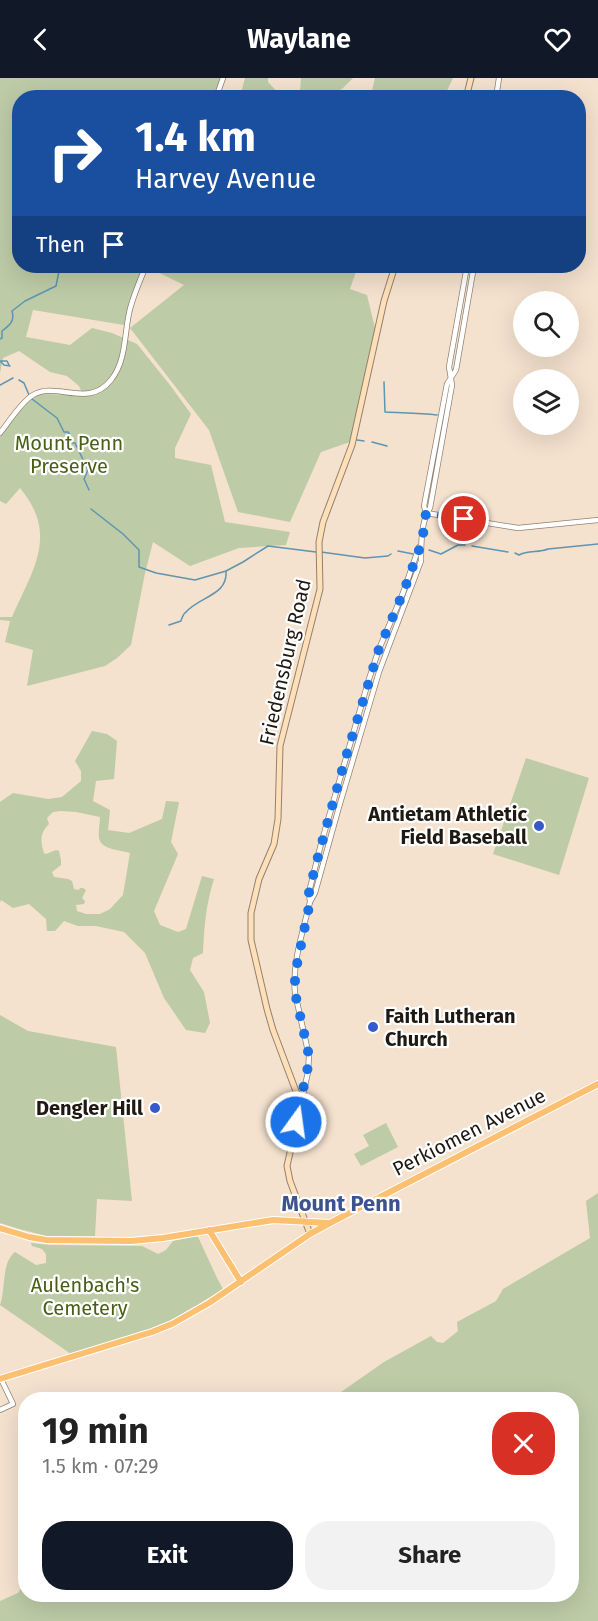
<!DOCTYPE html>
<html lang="en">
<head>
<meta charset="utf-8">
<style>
	:root { --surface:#fff; --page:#f2f2f2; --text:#222; --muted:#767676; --accent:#111827 }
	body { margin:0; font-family:"Fira Sans",sans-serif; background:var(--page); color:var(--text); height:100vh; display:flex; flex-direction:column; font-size:22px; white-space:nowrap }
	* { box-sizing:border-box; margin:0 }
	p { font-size:20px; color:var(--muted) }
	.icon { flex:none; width:33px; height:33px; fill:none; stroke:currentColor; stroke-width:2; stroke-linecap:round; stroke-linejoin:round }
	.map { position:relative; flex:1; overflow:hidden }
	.panel { position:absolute; left:18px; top:1314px; width:561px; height:210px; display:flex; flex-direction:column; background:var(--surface); border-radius:24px; box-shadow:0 6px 24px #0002 }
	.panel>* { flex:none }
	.guide { position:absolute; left:12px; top:12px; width:574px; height:183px; border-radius:24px; box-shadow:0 6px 24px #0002; background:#1a4fa0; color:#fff; overflow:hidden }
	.tools { position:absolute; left:513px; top:213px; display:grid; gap:12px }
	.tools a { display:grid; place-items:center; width:66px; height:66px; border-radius:50%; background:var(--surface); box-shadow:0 6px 24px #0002; font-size:30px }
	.pin { position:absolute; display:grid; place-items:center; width:51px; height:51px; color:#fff; margin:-26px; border:3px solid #fff; border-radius:50%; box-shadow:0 2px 6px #0007 }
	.me { position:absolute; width:66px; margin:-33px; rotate:14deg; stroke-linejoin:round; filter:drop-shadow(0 0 4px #0008) }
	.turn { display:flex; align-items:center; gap:21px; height:126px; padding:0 24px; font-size:27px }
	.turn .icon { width:78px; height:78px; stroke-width:2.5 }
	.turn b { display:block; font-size:42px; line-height:51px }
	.then { display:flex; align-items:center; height:57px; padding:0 24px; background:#0003; gap:12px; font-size:22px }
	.round { display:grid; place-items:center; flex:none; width:63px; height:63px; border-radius:24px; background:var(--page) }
	.head { display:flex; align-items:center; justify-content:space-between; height:102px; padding:0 24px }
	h1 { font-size:36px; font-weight:700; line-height:45px }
	.button { display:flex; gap:12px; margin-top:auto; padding:12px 24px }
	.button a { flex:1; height:69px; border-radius:24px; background:var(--accent); color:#fff; font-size:24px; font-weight:700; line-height:69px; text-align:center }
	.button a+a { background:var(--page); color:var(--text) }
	header { display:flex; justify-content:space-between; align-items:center; height:78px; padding:0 24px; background:var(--accent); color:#fff; font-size:27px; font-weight:700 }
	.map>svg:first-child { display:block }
</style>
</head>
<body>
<header><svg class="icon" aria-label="back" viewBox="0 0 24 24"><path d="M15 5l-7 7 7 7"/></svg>Waylane<svg class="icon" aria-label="heart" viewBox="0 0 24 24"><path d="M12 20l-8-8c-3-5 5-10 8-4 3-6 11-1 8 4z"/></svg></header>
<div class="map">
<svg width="598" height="1543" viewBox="0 0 598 1543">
	<rect width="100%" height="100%" fill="#f4e1ce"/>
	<!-- green -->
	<path fill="#bdcba7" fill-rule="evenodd" d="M0,0H224L218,19L20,20V188H143L128,229L124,247L33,232L26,259L70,267L92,250L112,255L137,266L170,307L191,336L175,370V380L211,387L225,444L290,454L286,467L239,470L190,488L153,464L145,495L131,567L117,580L105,588L27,608L33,572L5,564L10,543L0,542V539H12C33,491 59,457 20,410L6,426L0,423V359L20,332L30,322L40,316L83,317L79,308L67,298L50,294L19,273L3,280L0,295Z
		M245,0H268V4L282,19H240Z
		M301,0H353L342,11L334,14L330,19H297L300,13Z
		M375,0H453L444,19L376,20L371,17Z
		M150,188H358L350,211L367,217L375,250L350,364L321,374L290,444L238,434L209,352L130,250L184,207L149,190Z
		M92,653L107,656L117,663L114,701L96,703L93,723L110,732L108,752L129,755L162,741L166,723L179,724L171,764L178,776L154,833L160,847L178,854L186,851L202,798L214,801C206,826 204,849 203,875L193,880L190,892L204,914L210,945L205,955L186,952L164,920L145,875L124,854L96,848H78L64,843L55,853H47L46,841L29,826L13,830L1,822L0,825V724L13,715L48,721L62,719L81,703V693L75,683ZM61,733L76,734L100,739C100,746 98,754 99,760C101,772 121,772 130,775L123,817L110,831L100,836H86L77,833L76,827L84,826L85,823L82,820L86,812L83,810H80L79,812L74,811L72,803L68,801L54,799L52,794L61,787V782L59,773L56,772L46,776L44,775C40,763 40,755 49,746L47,740L53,734Z
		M526,680L589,700L559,797L493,776Z
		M0,937L28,953L116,969L132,1123L97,1121L95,1158H46L16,1150L0,1145Z
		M386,1045L398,1069L361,1088L354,1076L369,1068L363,1057Z
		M598,1115V1543H0V1523L18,1515L25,1504L26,1516H572V1322L331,1321L384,1284L431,1258L437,1264L443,1265L458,1253L457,1244L496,1223L503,1211L590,1160L586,1123Z
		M197,1158L199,1161L217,1200L223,1211L173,1242L153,1250L71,1276L0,1227C6,1211 1,1185 15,1174L36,1187L46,1185V1176L42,1171L32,1168L31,1165L50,1167L142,1168L158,1176L166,1172L173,1163Z"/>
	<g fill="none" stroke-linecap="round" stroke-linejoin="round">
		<!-- stream -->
		<path stroke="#5e95b0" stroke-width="1.5" d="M0,261L2,260V253C10,247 15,243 12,233L25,223L56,208L60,188
			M0,283L4,287L10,288
			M1,283H7L9,287
			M19,302L24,305L29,317
			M384,304L385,334C403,335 419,335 437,337
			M0,307L13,300
			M32,321L57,340L64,354H68L70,357L68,360L69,365H75L88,392L84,401L89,412
			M357,362L364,363
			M372,364L387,368
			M91,431L123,456L139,472V489L156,495L195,502L226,493
			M472,468L508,474
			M429,472L441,476L458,467H465
			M398,473L413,476
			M321,474L365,480L388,478L391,476
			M515,475L519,477C528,472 539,475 548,471L598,466
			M169,547L181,543C181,542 184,535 185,535C199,518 228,518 226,493L243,484L268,468L316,474"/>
		<defs>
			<path id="tertiary" d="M216,20L223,0
				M496,20L499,0
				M0,355C9,344 21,324 33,317C57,303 88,331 111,302C127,282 124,254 130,231C134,216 140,202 146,188
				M426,435L424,428L447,306L456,292L474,188
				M426,435L518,450L598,442
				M310,824L309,814L321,766L369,601L379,571L403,515L419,469
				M302,1021L308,994L309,978L295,915C292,885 303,853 310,824L315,815L339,729L379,594L421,483C421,468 421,442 430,430L452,307L449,289L467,188
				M0,1332L13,1326L1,1301"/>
			<path id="secondary" d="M466,20L471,0
				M310,1156L290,1103L287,1088L302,1021L297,1016L273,952L267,931L251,862V835L259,801L274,766L278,741L280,668L320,511L319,464L323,444L352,367L384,223L395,188"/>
			<path id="primary" d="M0,1150L29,1159L46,1162L131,1163L163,1160L273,1142L329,1145
				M209,1152L241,1204
				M0,1301L152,1254L172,1246L209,1225L310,1156L330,1145L598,1006"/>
		</defs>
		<!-- tertiary casing -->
		<use href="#tertiary" stroke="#928170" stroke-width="6"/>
		<!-- secondary casing -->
		<use href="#secondary" stroke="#928170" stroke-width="7"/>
		<!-- primary casing -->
		<use href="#primary" stroke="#fff" stroke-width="8"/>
		<!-- tertiary -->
		<use href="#tertiary" stroke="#fff" stroke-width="4.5"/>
		<!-- secondary -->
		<use href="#secondary" stroke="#fedfb8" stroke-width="5"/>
		<!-- primary -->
		<use href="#primary" stroke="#fdbf70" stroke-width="6"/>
	</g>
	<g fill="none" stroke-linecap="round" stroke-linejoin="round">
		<!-- route -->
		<path stroke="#1a73e8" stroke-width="10" stroke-dasharray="0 18" d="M296,1044L309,984L308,973L295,915V896L310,824L309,814L316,786L345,682L379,571L403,515L422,464L426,435L464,441"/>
	</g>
	<!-- markers -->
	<g fill="#3859cb" stroke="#fff" stroke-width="2">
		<circle cx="539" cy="748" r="6"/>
		<circle cx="373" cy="949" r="6"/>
		<circle cx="155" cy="1030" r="6"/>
	</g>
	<g text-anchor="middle" stroke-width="4.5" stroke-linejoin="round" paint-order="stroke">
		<!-- park labels -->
		<g font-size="20" fill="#4a5f16" stroke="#fff">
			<text x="69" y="372">Mount Penn<tspan x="69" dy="23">Preserve</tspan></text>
			<text x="85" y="1214">Aulenbach's<tspan x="85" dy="23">Cemetery</tspan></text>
		</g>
		<!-- street labels -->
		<g font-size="20" fill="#1f1912" stroke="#fff">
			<text transform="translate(285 584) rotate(-77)" y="7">Friedensburg Road</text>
			<text transform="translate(469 1054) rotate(-27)" y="7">Perkiomen Avenue</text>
		</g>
		<!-- poi labels -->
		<g font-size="20" font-weight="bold" fill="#1f1912" stroke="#fff" text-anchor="end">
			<text x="527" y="743">Antietam Athletic<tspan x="527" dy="23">Field Baseball</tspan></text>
			<text x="385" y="945" text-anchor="start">Faith Lutheran<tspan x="385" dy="23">Church</tspan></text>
			<text x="143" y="1037">Dengler Hill</text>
		</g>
		<!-- quarter labels -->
		<g font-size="22" font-weight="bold" fill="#3d538e" stroke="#fff">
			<text x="341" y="1133">Mount Penn</text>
		</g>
	</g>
</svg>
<div class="tools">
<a><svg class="icon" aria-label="search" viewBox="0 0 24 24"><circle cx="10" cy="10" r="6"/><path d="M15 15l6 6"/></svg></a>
<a><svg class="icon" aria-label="layers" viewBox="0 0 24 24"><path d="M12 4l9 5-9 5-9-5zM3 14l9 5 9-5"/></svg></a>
</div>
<div class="pin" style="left:464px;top:441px;background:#d93025"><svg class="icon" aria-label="arrive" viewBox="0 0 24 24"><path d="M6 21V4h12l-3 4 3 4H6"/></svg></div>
<svg class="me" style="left:296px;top:1044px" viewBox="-20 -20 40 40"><circle r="17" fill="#1a73e8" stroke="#fff" stroke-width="3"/><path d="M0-11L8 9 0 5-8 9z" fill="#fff"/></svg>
<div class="guide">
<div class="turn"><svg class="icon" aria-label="right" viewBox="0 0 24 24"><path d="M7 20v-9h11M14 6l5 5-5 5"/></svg><div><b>1.4 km</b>Harvey Avenue</div></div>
<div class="then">Then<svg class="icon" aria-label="arrive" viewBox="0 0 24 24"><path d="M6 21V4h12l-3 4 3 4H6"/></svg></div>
</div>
<section class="panel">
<div class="head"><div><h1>19 min</h1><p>1.5 km · 07:29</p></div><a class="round" style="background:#d93025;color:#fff"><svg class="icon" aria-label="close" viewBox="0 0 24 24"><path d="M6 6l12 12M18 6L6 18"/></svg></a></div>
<div class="button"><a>Exit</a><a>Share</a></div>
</section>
</div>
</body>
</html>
